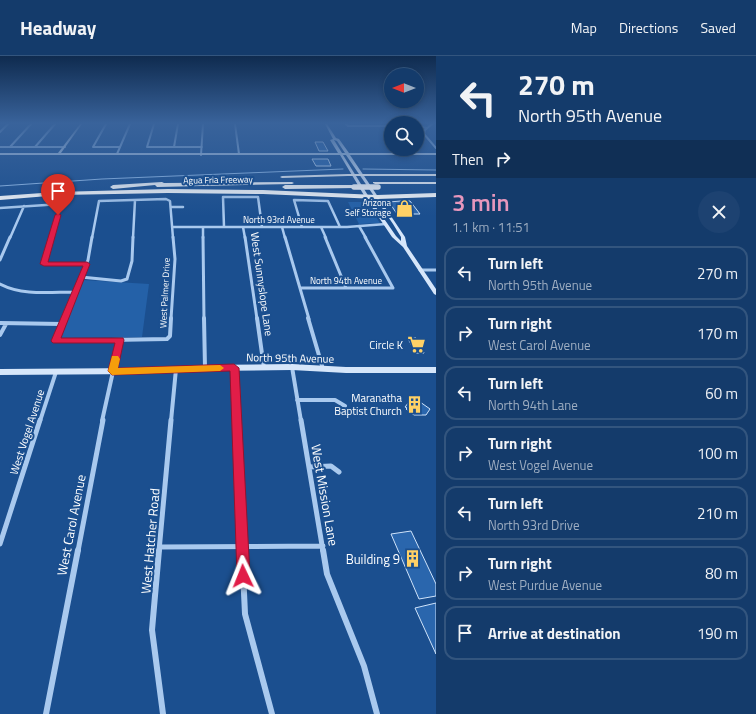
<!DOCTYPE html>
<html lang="en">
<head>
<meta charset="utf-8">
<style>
	:root { --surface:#143b6b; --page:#1d4271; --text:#f1f3f6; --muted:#9dadc1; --line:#33557e; --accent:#e797bd }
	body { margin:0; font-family:"Titillium Web",sans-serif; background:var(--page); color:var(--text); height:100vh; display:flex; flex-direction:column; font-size:15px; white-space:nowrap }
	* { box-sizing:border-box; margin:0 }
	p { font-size:13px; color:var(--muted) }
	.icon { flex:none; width:22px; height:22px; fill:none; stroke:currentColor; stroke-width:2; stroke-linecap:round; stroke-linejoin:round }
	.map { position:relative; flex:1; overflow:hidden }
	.details { display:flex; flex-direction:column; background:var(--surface); width:320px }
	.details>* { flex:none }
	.guide { background:#143b6b; color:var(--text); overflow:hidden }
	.needle { width:26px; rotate:270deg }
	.tools { position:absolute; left:384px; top:12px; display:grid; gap:8px }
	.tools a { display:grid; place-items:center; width:40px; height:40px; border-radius:50%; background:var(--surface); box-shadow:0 2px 6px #0003,0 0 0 1px var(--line); font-size:20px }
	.pin { position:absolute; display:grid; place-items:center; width:34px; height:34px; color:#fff; margin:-41px -17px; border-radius:50% 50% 50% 0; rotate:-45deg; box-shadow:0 0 4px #0007 }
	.pin .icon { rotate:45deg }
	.me { position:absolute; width:44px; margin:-22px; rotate:358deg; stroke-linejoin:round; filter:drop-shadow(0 0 3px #0008) }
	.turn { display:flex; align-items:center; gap:14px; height:84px; padding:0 16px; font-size:18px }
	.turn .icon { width:52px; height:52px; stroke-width:2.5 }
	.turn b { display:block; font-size:28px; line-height:34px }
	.then { display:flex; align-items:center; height:38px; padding:0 16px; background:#0003; gap:8px; font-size:15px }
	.round { display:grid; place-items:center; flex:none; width:42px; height:42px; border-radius:21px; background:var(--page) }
	.head { display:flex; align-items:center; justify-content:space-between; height:68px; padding:0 16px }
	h1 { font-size:24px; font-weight:600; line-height:30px; color:var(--accent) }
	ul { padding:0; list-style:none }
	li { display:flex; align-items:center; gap:12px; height:54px; margin:0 8px 6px; padding:0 8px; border:2px solid var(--line); border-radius:12px }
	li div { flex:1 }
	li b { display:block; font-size:15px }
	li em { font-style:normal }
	header { display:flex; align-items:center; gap:24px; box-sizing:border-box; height:56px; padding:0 20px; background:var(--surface); border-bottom:1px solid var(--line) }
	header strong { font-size:19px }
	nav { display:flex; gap:22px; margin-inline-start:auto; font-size:14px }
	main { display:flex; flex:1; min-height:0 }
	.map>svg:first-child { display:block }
</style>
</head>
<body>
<header>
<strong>Headway</strong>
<nav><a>Map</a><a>Directions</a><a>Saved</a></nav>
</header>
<main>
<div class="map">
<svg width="436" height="658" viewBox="0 0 436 658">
	<rect width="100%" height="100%" fill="#1b4f8f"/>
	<!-- green -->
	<path fill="#2461a8" d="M348,146H366L380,167L359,168Z
		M83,224L149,228L142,281L61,282Z"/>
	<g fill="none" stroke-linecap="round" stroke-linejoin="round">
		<!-- stream -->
		<path stroke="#9cc4f0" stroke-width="1" d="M363,113L436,114
			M0,130L102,123L343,113"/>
	</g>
	<!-- building -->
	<path fill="#2a66ad" stroke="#cfe3fa" d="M315,86H323L328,95H319Z
		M312,103H328L331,110H316Z
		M401,145H410L420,158H397L389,146Z
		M416,282L421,291L424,297H416L408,283Z
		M413,341L430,353L426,359H414L406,353L407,352L405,351Z
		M411,475L436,528V540L419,543L391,478Z
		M436,547V598L415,552Z"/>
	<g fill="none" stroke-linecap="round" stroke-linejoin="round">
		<!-- street-far5 -->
		<path stroke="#a9c9ee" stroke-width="2" d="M106,68L93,91H120
			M154,68L147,91H202
			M235,68L239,98
			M346,68L348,70H386
			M432,68L425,74L424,78L436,92
			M417,70L427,72
			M0,76L8,68
			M0,91H65
			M10,91L31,68
			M35,91L55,68
			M174,91L178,68
			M117,98L130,68
			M201,99L203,68"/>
		<!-- street-far4 -->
		<path stroke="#a9c9ee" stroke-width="2.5" d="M171,151H183
			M0,152L61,148L51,182
			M359,170L366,182
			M172,171H347L386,168
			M203,171V182
			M224,171L223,141H258L262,171
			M243,171L245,182
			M282,171L285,182
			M302,171L294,144L328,145L340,171
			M321,171L326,182
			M10,182L24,150
			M92,182L99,145L166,143L170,145L173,182
			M133,182L135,144"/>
		<!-- street-far3 -->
		<path stroke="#a9c9ee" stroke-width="3" d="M52,181L44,208H87
			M203,181L204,263
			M245,181L257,263
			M285,181L309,263
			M325,181L346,232
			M0,204L10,181
			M420,214H436
			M81,221L121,225L127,223L132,205L133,181
			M0,228C23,240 50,236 75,236
			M300,232H393L365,181
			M64,263L88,204L92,181
			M171,263L175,203L173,181"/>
		<!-- street-far2 -->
		<path stroke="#a9c9ee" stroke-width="4" d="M64,262L55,285L167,283L170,280L171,262
			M204,262L205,312
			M257,262L264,312
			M308,262L323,313
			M0,267L62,268
			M0,279L6,268
			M292,311L301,365
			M234,312L236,365
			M297,344H335L345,350
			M40,365L56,316
			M102,365L120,284
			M171,365L176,313"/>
		<!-- street-far1 -->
		<path stroke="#a9c9ee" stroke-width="5" d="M236,364L242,495
			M301,364L323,495
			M309,411L331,410L339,416
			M0,488L40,364
			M160,491L323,490
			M78,495L103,364
			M159,495L171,364"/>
		<!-- street -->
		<path stroke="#a9c9ee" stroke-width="6" d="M159,494L152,574L163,658
			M242,494L245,558L272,658
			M323,494L327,518L364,610L377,658
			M46,658L78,494"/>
		<!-- secondary -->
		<path fill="#d6e6fa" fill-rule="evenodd" d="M80,68H82L61,97H338L330,84L333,83L325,68H327L336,82L339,83L349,97H436V99H350L405,181L407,190L436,233V239L434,238L403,191L392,181L365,141L340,99H0V97H58ZM334,84L337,85L345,97H342ZM343,99H346L393,168L401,181V185L396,180L369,141Z
			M292,308L346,311H436V317H346L292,314L205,315L141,318L0,319V313L141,312L205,309Z"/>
		<!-- highway -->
		<path fill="#fff" fill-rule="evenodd" d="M348,118H436V120H348L282,122L280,121L282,120Z
			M162,126L164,127L292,126L294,127L292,128L157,131L155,129L113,133L110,131L113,129Z
			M373,126H436V128H375L373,127Z
			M354,129L356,130V132L285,133L282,131L285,129Z
			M168,133L263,134L377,139L436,137V141L377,143L263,138L168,137L60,139L0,144V140L56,136Z"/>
		<!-- highway-bridge -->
		<path stroke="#fff" stroke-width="5.5" d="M354,131H378"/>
	</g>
	<!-- sky -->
	<linearGradient id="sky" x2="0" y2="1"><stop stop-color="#0f2b4f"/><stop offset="0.42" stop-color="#39639b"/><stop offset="1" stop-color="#39639b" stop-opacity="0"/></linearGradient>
	<rect width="436" height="160" fill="url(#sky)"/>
	<!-- route -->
	<path fill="#e11d48" stroke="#92132f" d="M58,157L61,159L48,206H87L90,208L61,282H123L124,284L118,312L234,308L239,312L250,520L248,525L243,527L239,525L237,520L230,315L112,319L108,315L115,287H53L51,285L83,210H44L40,208L55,159Z"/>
	<!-- slow -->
	<path fill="#f59e0b" d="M112,300H118L120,303L118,312L220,309L224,312L220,315L112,319L108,315Z"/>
	<!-- icons -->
	<defs>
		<symbol id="shop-bare" viewBox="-9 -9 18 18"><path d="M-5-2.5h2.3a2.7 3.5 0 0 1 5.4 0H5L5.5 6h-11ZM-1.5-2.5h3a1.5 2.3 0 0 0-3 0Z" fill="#ffd166" stroke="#1b4f8f" stroke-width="2.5" paint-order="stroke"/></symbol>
		<symbol id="supermarket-bare" viewBox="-9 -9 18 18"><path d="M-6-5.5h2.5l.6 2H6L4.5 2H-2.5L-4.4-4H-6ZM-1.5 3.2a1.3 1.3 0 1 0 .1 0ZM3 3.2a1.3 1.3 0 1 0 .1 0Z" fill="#ffd166" stroke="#1b4f8f" stroke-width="2.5" paint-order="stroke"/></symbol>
		<symbol id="building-bare" viewBox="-9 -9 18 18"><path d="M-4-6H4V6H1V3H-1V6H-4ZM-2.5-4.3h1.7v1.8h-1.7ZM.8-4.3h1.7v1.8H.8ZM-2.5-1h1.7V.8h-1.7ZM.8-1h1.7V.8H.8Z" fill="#ffd166" stroke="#1b4f8f" stroke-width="2.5" paint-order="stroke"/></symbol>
	</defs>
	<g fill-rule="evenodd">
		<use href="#shop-bare" x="392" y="140" width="25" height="25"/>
		<use href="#supermarket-bare" x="404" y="276" width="25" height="25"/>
		<use href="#building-bare" x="402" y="336" width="25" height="25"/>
		<use href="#building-bare" x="400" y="490" width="25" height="25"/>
	</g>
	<g text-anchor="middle" stroke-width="4" stroke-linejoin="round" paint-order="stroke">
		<!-- far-street labels -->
		<g font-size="9" fill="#fff" stroke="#1b4f8f">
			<text transform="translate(218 124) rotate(-1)" y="3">Agua Fria Freeway</text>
			<text x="279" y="167">North 93rd Avenue</text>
			<text x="346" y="228">North 94th Avenue</text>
			<text transform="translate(165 237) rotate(-87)" y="3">West Palmer Drive</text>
		</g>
		<!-- far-poi labels -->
		<g font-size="9" fill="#fff" stroke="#1b4f8f" text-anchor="end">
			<text x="391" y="150">Arizona<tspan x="391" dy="10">Self Storage</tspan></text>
		</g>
		<!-- street labels -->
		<g font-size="11" fill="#fff" stroke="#1b4f8f">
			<text transform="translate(262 228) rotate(82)" y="4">West Sunnyslope Lane</text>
			<text transform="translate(290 302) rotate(1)" y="4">North 95th Avenue</text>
			<text transform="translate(27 376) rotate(-72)" y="4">West Vogel Avenue</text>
		</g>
		<!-- poi labels -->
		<g font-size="11" fill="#fff" stroke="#1b4f8f" text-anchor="end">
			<text x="403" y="293">Circle K</text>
			<text x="402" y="346">Maranatha<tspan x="402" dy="13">Baptist Church</tspan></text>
		</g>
		<!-- near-street labels -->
		<g font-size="13" fill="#fff" stroke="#1b4f8f">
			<text transform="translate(325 439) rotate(80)" y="5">West Mission Lane</text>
			<text transform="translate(71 469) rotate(-79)" y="5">West Carol Avenue</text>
			<text transform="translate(150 485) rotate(-85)" y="5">West Hatcher Road</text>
		</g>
		<!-- near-poi labels -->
		<g font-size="13" fill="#fff" stroke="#1b4f8f" text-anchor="end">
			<text x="400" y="508">Building 9</text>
		</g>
	</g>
</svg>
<div class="tools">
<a><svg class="needle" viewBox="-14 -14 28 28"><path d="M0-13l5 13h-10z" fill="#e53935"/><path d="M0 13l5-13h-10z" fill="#9dadc1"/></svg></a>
<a><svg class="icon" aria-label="search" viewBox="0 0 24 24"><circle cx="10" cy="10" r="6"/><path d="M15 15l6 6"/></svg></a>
</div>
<div class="pin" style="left:58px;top:159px;background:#d93025"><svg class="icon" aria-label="arrive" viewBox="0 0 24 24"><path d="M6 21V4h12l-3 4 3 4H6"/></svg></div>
<svg class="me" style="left:243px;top:520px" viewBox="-20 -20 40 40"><path d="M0-17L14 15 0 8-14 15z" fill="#e11d48" stroke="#fff" stroke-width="4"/></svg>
</div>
<section class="details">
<div class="guide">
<div class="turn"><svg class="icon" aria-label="left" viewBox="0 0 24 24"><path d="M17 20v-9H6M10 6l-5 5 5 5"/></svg><div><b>270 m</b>North 95th Avenue</div></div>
<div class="then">Then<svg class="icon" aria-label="right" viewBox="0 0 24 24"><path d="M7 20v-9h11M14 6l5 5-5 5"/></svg></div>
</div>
<div class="head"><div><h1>3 min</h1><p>1.1 km · 11:51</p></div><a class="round"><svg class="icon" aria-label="close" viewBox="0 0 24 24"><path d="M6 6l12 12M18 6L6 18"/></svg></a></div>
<ul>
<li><svg class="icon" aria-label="left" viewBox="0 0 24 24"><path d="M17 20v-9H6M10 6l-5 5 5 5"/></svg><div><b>Turn left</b><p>North 95th Avenue</p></div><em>270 m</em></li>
<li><svg class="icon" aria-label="right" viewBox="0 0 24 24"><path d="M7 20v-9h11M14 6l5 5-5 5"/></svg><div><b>Turn right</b><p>West Carol Avenue</p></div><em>170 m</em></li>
<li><svg class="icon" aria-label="left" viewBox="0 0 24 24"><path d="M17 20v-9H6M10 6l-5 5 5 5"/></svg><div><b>Turn left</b><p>North 94th Lane</p></div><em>60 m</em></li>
<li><svg class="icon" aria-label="right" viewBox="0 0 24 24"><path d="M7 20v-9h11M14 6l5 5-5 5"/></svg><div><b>Turn right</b><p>West Vogel Avenue</p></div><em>100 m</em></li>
<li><svg class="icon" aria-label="left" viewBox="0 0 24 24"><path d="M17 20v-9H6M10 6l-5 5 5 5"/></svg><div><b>Turn left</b><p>North 93rd Drive</p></div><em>210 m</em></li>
<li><svg class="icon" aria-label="right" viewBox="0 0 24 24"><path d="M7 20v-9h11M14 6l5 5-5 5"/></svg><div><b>Turn right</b><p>West Purdue Avenue</p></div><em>80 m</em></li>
<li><svg class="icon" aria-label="arrive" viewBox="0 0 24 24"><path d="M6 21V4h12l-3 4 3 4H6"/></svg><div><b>Arrive at destination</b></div><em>190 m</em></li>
</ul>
</section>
</main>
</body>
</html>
